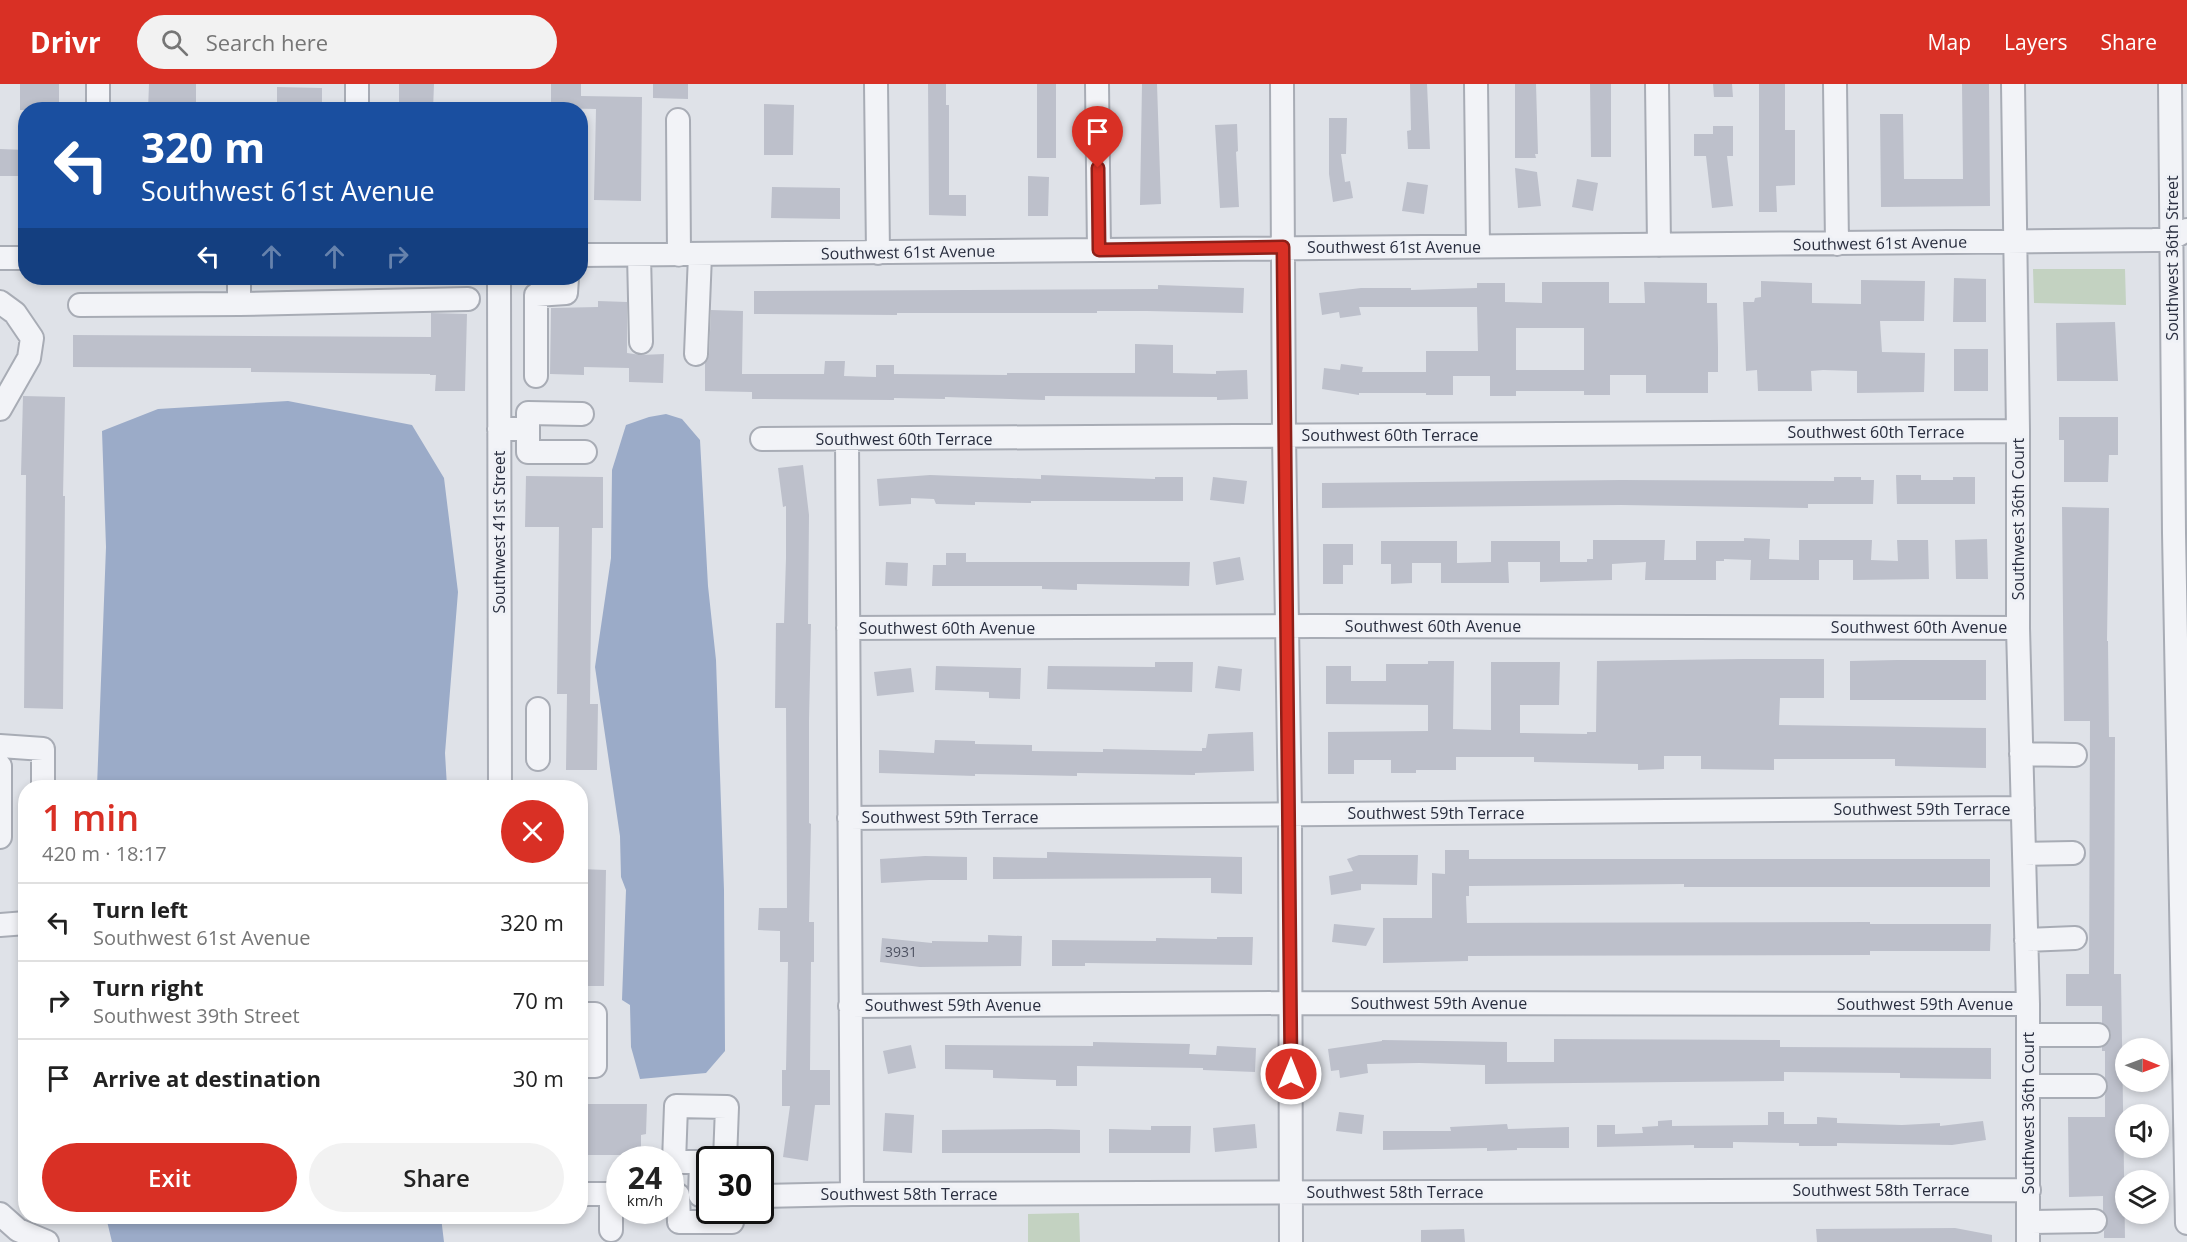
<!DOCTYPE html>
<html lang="en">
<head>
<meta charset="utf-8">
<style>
	:root { --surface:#fff; --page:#f2f2f2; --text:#222; --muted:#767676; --line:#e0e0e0; --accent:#d93025 }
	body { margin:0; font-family:"Open Sans",sans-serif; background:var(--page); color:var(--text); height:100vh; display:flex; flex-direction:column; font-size:22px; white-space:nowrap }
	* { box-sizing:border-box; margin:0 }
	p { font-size:20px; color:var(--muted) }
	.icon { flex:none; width:33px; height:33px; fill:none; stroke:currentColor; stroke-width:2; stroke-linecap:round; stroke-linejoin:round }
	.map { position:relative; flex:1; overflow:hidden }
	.sheet { position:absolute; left:18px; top:696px; width:570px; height:444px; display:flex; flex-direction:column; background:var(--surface); border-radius:24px; box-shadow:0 3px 9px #0003 }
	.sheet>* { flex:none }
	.guide { position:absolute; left:18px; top:18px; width:570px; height:183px; border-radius:24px; box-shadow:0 3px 9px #0003; background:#1a4fa0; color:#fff; overflow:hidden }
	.needle { width:39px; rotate:91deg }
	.buttons { position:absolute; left:2115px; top:954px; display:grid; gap:12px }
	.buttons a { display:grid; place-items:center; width:54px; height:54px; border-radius:50%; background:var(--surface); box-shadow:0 3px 9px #0003; font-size:30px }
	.speed { position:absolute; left:606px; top:1062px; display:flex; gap:12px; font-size:30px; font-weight:700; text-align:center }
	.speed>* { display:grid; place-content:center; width:78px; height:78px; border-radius:50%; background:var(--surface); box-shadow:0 3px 9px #0003; line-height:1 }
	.speed small { font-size:15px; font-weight:400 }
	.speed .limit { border:3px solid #111; border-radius:9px; background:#fff; color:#111 }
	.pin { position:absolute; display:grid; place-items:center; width:51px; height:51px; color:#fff; margin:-62px -26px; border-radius:50% 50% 50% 0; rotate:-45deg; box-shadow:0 0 6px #0007 }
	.pin .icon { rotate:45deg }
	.me { position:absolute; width:66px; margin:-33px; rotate:0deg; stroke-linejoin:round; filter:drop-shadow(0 0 4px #0008) }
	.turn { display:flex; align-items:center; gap:21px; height:126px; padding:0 24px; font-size:27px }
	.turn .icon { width:78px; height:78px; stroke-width:2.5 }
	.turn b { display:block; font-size:42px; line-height:51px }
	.lanes { display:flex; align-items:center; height:57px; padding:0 24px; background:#0003; justify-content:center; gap:30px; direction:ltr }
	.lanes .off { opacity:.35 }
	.round { display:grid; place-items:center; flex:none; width:63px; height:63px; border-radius:32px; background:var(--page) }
	.overview { display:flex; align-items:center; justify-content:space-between; height:102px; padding:0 24px }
	h1 { font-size:36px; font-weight:600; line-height:45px; color:var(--accent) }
	.cta { display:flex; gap:12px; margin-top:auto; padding:12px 24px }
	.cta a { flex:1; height:69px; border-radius:36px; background:var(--accent); color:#fff; font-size:24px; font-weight:600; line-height:69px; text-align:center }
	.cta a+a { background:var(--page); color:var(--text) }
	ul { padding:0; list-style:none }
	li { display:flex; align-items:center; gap:18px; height:78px; padding:0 24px; border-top:2px solid var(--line) }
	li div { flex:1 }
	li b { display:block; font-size:22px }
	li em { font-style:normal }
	header { display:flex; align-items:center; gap:36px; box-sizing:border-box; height:84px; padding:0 30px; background:var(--accent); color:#fff }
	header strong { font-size:28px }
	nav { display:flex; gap:33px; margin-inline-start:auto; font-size:21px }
	.search { width:420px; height:54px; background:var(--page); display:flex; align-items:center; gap:15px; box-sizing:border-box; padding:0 21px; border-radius:33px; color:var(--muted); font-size:22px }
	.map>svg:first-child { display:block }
</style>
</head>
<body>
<header>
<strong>Drivr</strong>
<div class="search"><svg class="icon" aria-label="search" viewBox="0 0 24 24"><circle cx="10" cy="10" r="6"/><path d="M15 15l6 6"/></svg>Search here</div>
<nav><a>Map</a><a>Layers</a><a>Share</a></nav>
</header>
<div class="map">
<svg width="2187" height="1158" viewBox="0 0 2187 1158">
	<rect width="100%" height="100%" fill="#dfe2e8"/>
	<!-- green -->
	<path fill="#c3d2c1" d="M2033,185H2125L2126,221L2034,219Z
		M1079,1129L1080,1158H1028V1130Z"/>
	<!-- water -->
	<path fill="#9babc8" d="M288,317L412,341L444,394L458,508L445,669L447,703H97L106,463L102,347L158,325Z
		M666,330L682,335L700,356L708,502L716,576L724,806L725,967L706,989L640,995L631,963L630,921L622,916L626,806L621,793L620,752L595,583L611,474L612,386L626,341L649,333Z
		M106,1133H441L444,1158H112Z"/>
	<!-- building -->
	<path fill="#bdc0cb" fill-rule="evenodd" d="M20,0H59V26H20Z
		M149,0H196V26H148Z
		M399,0H434L433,26H399Z
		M551,0H581V12L642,13L641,117L594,116L596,25L551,24Z
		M653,0H688V15L653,14Z
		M928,0H946V21H949V111H966V132L929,131Z
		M1037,0H1056V74H1037Z
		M1142,0H1157L1161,120L1140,121Z
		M1410,0H1427L1430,65H1408L1407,47L1411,46Z
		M1515,0H1536L1538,70H1535L1536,74H1515Z
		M1590,0H1611V73H1591Z
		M1713,0H1732L1733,13H1714Z
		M1759,0H1785V46H1795V101L1776,102L1777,128H1759Z
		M1962,0H1989L1990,122L1881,123L1880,30H1903L1904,95H1963Z
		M277,3L322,4V26H277Z
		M764,20L794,21L793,71H764Z
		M1329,34H1347L1346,70H1341L1345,98L1350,97L1353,114L1333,118L1329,90Z
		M1237,40L1238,67L1236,68L1239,123L1220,124L1215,41Z
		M1713,42H1733V72H1727L1733,122L1712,124L1706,72H1694V50H1713Z
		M0,65L26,66V92H0Z
		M1515,84L1537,88L1541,122L1518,124Z
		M1028,92L1049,93L1048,132H1028Z
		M1577,95L1598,99L1593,127L1572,123Z
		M1407,98L1428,101L1424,130L1402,127Z
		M772,103L840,104V135L771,134Z
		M1954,194L1986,195V238H1953Z
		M1861,196L1925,197L1924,237H1880L1882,268L1925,269L1924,308L1857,309V287L1823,286L1811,287L1812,307H1758L1757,286L1746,287L1743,218H1754L1755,214L1761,213V197L1812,199V219L1861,220Z
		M1542,198H1609V219H1645L1644,198L1707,199V219H1717L1718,264V288H1708V309H1646V291H1610V311H1584V307H1516V312H1490V292H1453V311H1426V309H1359V311L1322,305L1324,284L1340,286L1341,280L1363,283L1362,288H1426V267H1478L1477,223H1359L1361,231L1340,234L1339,228L1322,231L1319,209L1361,204H1411V206L1477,204V199H1505V218L1542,219ZM1516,244H1584V286H1516Z
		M1158,201L1244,204L1243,229L1147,227H1097V229H897V231L754,230V207L1158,205Z
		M598,217L627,218V269L641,271L664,270L663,299L629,298V284L584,283V291L550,290L551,224L598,223Z
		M711,226L743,227L742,290H824L825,277H845L844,292L876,293V281H894V290L1007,291V289H1135V260L1173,261V289L1216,290V287L1247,286L1248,315L1217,316V313L1045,312V316L945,313V315L894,314V316L752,315V308L705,307V279L709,271Z
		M431,229L467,230L465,307H435L436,291H430V290L251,288V284L73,283V251L431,253Z
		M2115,238L2118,297H2057L2056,239Z
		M1954,265H1988V307H1954Z
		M23,312L65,313L63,412H65L63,625L24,624L26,391H21Z
		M2059,333H2118V371H2109L2108,398H2064V356H2059Z
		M803,381L809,431L808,540H811L809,637V739L811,740L809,838H814V878H811L810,986H830V1021H815L808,1077L783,1073L790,1022H782V986H786L788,878H780V847L758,846L759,824H787L786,624H775L776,539H784L786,474V422L783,423L778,384Z
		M930,391L1041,395V391L1155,395V393H1183V417H1031V419L975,418V421L936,420L934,415L911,414V420L879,422L877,395Z
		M1896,391H1921V396H1953V393H1975V420H1897Z
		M526,392L603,393V444H592L590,620H598L597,686H566L567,610H557L559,443H525Z
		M1213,393L1247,397L1244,420L1210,416Z
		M1834,393H1861V396H1874L1873,420H1808V424L1621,421L1322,424V399L1621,396L1834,397Z
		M2062,423L2109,424L2107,557H2108L2109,653H2115L2114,890H2121L2125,1154H2104V1147L2108,1137L2103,1127V1112L2069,1113L2068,1033H2105V1011L2108,1001L2105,994V967H2102V963L2109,958L2111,950L2109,944L2102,939V922H2066V890H2089L2090,637H2064Z
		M1744,454L1770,455L1769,475L1799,476V456H1872L1871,476L1898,477L1897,456H1928L1929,495L1853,496V476H1819V496H1750L1751,476L1724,475V477H1716V496H1645L1646,478L1612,480V496L1540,498V478H1508L1509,499H1441V479H1412V499L1391,500V480H1381V457H1457V479L1491,478V457H1560V478H1587V475H1593V456H1665L1664,476H1696V457H1744Z
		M1987,455L1988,495H1956L1955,456Z
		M1323,460H1353V481H1343V500H1323Z
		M946,469H966V478H1190L1189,502L1077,500V506L1042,505V502H932L933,481H946Z
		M1240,473L1244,496L1216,501L1213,478Z
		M886,478L908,479L907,502L885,501Z
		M1743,575H1824V614H1780L1779,641L1986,644V684L1895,682V675H1774V686L1701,685V672H1664V685L1638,686V680L1534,678V673H1456V686H1416V689H1391V676H1354V690H1328V648L1428,647V621L1326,620V582H1351V597H1386V580H1428V577H1454L1453,645L1491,646V578H1560L1559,621H1520V649L1587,650V648H1596L1597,577Z
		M1897,576H1986V616H1850V577Z
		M1155,578H1193L1192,608L1047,605L1048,582L1155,583Z
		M936,582L1021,584L1020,615L989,614V608L935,606Z
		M1218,582L1242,585L1240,607L1215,604Z
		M911,584L914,608L877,612L874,588Z
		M1253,648L1254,687L1195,689V691L1077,689V692L975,690V692L879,689V666L934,669L935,656L975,657V660L1032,661V667L1103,668V665L1202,667V664H1206L1208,650Z
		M1445,766H1469V775H1990V803H1684V800L1469,802V812H1466L1467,839L1870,838V840H1991L1990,867H1870V871L1468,872V877L1383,879V834H1432V789L1445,790Z
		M1047,768L1242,773V810L1211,809V794L993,795V773L1047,774Z
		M1359,771H1418L1417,801L1361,800V806L1331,811L1329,792L1353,787L1347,775Z
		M925,772L967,773V796H929L881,799L880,775Z
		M580,785L606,786L604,902H580Z
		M1334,840L1375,844L1366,862L1332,858Z
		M988,851L1022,852L1021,882L920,883L880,878L882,854L932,859V857L988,858Z
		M1217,853H1253L1252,881L1085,879V882H1052V856L1156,857V854L1217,855Z
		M1554,955L1780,956V963L1991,964V995L1900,994V989L1784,988V997L1485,1000V981L1419,979L1367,980L1368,989L1340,994L1339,986L1331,987L1328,965L1382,957V956L1507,958V978H1554Z
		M1093,958L1190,960L1189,970L1216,971L1217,962L1256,964L1255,988L1203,986V984L1077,982V1002H1056V996L993,994V986L945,985V961L1093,962Z
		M911,961L916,984L888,990L883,967Z
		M580,1020H647L646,1050L641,1051V1071H580Z
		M1339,1028L1364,1031L1362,1050L1336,1047Z
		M1768,1028H1784V1040H1817V1033L1837,1034V1039L1902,1041L1940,1039V1042L1983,1037L1986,1056L1952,1061L1837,1059V1062H1799V1059L1733,1058V1064H1694V1061L1597,1063V1041H1615V1050L1643,1049L1642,1043L1658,1042V1037L1672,1036V1042L1768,1041Z
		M885,1029L914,1031L912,1069L883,1067Z
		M1255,1040L1257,1064L1215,1068L1213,1044Z
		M1507,1040L1508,1045L1569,1043V1064H1517V1066L1487,1067V1064L1383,1066V1047H1451L1450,1043Z
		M1151,1042H1191L1190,1069H1109V1045L1151,1046Z
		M1049,1045L1080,1046V1069H942V1046Z
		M1955,1144L1992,1151V1158H1817L1816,1145Z
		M1464,1145L1465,1158H1421V1146Z"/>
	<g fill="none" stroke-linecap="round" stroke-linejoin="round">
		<defs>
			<path id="minor" d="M98,0V26
				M357,0V26
				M876,0L878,169
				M1097,0L1099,166
				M1282,0L1284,352L1290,730L1291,1158
				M1476,0L1478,162
				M1657,0L1659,161
				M1835,0L1837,160
				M2013,0L2018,347V544L2028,920V1158
				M2170,0L2174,449L2187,1139
				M678,36L679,171
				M580,171L2153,156L2171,155L2187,146
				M639,171L641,258
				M0,174H26
				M239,194V220L468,215
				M499,194L500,704
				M0,218L15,229L32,254L29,274L0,325
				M80,221L239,220
				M696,270L700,171
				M536,292V211L566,209L567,194
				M499,345H528V329L582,330
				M528,345V368H585
				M762,355L2018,347
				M847,356L852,1110
				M848,544L1314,542L2018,544
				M538,625V675
				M0,662L43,665V704
				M2021,670L2075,671
				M0,682V753
				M849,734L2023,724
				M2024,770L2073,769
				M0,841L26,839
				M2026,856L2075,854
				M850,922L1290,919L2028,920
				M580,930H595V982H580
				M2028,951H2098
				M2028,1002H2095
				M701,1078H674L676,1022L727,1023L725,1076
				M580,1110H620
				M611,1110V1146
				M678,1111L679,1138H732V1126
				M700,1111L701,1078H710
				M760,1112L852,1110L2029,1106
				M0,1130L18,1146L47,1158
				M2028,1138L2095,1137"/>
		</defs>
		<!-- minor casing -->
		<use href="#minor" stroke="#a8acb5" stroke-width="26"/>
		<!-- minor -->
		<use href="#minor" stroke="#f2f3f7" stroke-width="22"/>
	</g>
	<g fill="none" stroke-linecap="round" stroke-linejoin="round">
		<defs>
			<path id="route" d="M1098,84L1099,166L1283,163L1291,990"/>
		</defs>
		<!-- route casing -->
		<use href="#route" stroke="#8d1f18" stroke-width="15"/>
		<!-- route -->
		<use href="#route" stroke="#d93025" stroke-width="10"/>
	</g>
	<g text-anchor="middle" stroke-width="6" stroke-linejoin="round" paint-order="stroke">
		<!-- number labels -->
		<g font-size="14" fill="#4e5262">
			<text x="901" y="873">3931</text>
		</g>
		<!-- street labels -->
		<g font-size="16" fill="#292e3f" stroke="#eff1f6">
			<text transform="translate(1880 159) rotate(-1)" y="6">Southwest 61st Avenue</text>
			<text x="1394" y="169">Southwest 61st Avenue</text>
			<text transform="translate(908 168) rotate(-1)" y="6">Southwest 61st Avenue</text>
			<text transform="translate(2172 174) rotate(-90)" y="6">Southwest 36th Street</text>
			<text x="1876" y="354">Southwest 60th Terrace</text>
			<text x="1390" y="357">Southwest 60th Terrace</text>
			<text x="904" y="361">Southwest 60th Terrace</text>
			<text transform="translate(2018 435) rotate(-90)" y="6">Southwest 36th Court</text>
			<text transform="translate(499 448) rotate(-90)" y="6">Southwest 41st Street</text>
			<text x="1433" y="548">Southwest 60th Avenue</text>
			<text x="1919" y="549">Southwest 60th Avenue</text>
			<text x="947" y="550">Southwest 60th Avenue</text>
			<text x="1922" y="731">Southwest 59th Terrace</text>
			<text x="1436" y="735">Southwest 59th Terrace</text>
			<text x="950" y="739">Southwest 59th Terrace</text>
			<text x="1439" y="925">Southwest 59th Avenue</text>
			<text x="1925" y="926">Southwest 59th Avenue</text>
			<text x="953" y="927">Southwest 59th Avenue</text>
			<text transform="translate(2028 1029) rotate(-90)" y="6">Southwest 36th Court</text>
			<text x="1881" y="1112">Southwest 58th Terrace</text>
			<text x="1395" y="1114">Southwest 58th Terrace</text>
			<text x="909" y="1116">Southwest 58th Terrace</text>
		</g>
	</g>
</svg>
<div class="buttons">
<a><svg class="needle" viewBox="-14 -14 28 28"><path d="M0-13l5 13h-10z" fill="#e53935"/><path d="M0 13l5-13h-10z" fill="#767676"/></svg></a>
<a><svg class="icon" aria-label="sound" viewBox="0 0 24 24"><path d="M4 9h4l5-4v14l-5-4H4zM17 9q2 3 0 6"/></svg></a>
<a><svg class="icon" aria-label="layers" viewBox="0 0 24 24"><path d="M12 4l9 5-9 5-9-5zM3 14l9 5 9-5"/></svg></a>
</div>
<div class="speed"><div>24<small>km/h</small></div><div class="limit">30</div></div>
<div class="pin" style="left:1098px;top:84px;background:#d93025"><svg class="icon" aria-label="arrive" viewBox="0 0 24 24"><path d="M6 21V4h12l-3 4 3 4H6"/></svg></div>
<svg class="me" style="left:1291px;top:990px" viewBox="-20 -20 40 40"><circle r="17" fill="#d93025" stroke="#fff" stroke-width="3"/><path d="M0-11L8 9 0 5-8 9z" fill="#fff"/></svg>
<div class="guide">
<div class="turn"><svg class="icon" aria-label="left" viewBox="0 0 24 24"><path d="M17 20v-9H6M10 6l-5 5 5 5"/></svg><div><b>320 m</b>Southwest 61st Avenue</div></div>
<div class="lanes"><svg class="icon" aria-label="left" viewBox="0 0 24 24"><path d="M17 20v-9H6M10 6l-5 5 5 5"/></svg><svg class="icon off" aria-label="ahead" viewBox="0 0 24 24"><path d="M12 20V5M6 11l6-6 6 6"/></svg><svg class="icon off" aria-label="ahead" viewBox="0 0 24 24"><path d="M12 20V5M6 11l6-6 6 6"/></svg><svg class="icon off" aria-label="right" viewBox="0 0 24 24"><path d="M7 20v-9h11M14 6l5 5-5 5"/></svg></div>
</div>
<section class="sheet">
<div class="overview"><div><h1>1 min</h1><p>420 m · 18:17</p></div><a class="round" style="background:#d93025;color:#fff"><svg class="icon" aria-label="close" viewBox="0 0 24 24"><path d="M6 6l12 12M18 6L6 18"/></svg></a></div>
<ul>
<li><svg class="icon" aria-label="left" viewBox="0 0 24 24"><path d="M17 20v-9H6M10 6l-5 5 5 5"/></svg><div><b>Turn left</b><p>Southwest 61st Avenue</p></div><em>320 m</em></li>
<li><svg class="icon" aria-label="right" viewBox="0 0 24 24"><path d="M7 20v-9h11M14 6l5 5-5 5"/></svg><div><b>Turn right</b><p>Southwest 39th Street</p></div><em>70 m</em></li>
<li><svg class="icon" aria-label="arrive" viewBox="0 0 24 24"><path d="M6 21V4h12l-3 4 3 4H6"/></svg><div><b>Arrive at destination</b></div><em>30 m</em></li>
</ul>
<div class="cta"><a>Exit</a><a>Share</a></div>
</section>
</div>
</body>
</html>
